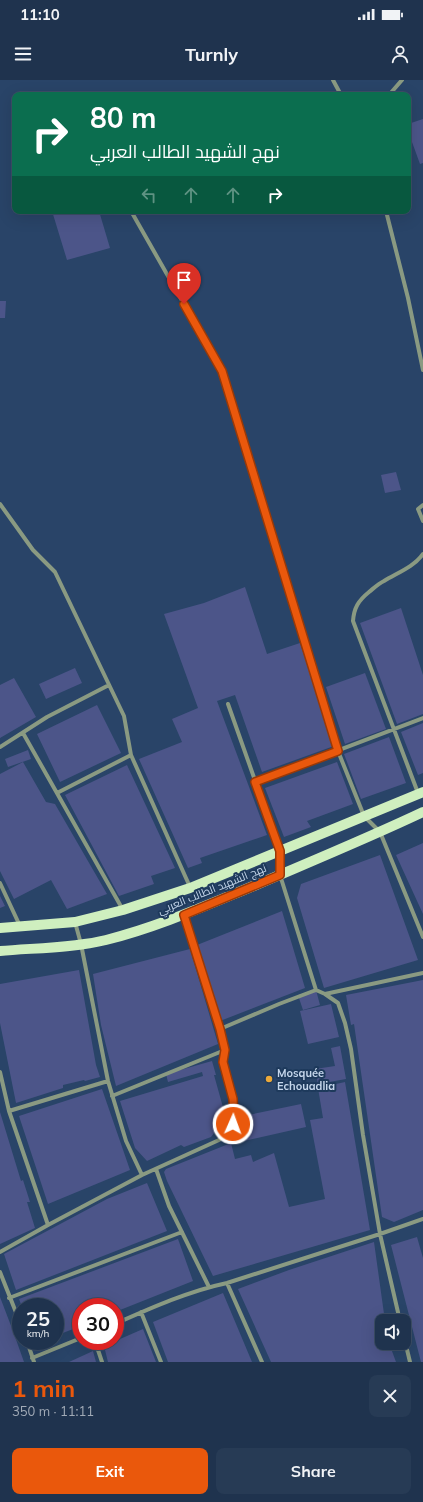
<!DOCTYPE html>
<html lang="en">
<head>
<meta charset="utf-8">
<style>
	:root { --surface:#1f334e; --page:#273b55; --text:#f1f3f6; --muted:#a1aab6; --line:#3c4e66; --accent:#ea580c }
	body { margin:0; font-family:Mulish,Cairo,sans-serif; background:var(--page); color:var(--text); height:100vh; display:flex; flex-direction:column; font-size:15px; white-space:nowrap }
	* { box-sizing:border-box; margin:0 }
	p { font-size:13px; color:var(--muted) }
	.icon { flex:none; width:22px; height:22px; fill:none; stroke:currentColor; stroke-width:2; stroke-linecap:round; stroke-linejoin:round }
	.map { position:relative; height:1282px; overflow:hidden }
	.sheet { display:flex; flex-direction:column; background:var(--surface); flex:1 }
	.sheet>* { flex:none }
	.banner { position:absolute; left:12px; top:12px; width:399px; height:122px; border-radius:8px; box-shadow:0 4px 16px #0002,0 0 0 1px var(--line); background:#0b6e4f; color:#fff; overflow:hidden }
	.buttons { position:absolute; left:375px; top:1234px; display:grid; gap:8px }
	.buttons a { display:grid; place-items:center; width:36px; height:36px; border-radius:8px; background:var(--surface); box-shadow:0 4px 16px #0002,0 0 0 1px var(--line); font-size:20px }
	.speed { position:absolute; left:12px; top:1218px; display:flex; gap:8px; font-size:20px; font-weight:700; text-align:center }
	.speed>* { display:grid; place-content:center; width:52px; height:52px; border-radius:50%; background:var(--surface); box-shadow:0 4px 16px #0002,0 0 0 1px var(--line); line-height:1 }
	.speed small { font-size:10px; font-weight:400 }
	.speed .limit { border:6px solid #d22; background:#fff; color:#111 }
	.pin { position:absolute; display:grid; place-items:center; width:34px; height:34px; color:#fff; margin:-41px -17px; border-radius:50% 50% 50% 0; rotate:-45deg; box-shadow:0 0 4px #0007 }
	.pin .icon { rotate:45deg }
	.me { position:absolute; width:44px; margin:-22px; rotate:2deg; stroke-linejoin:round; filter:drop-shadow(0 0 3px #0008) }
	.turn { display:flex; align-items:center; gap:14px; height:84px; padding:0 12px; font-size:18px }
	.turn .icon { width:52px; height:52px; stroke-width:2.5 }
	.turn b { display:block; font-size:28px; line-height:34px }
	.lanes { display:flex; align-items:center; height:38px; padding:0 12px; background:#0003; justify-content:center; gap:20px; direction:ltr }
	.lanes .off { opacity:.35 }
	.round { display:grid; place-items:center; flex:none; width:42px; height:42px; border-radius:8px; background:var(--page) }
	.headline { display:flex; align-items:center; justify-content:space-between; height:68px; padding:0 12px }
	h1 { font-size:24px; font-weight:700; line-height:30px; color:var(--accent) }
	.primary-button { display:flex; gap:8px; margin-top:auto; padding:8px 12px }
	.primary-button a { flex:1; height:46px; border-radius:8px; background:var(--accent); color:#fff; font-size:16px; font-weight:700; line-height:46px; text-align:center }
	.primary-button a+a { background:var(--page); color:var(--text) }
	.status { display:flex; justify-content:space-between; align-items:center; height:28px; padding:0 20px; background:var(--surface); direction:ltr }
	.status svg { height:11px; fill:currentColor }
	header { display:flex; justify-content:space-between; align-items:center; height:52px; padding:0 12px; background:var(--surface); font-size:18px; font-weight:700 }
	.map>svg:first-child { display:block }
</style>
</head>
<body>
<div class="status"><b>11:10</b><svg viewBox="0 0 49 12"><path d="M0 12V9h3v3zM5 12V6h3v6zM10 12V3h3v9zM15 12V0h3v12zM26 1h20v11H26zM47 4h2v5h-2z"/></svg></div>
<header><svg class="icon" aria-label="menu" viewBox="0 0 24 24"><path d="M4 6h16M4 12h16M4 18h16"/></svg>Turnly<svg class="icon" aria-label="person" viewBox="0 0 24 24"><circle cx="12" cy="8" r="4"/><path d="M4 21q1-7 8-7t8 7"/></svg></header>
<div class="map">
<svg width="423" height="1282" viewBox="0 0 423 1282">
	<rect width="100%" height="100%" fill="#294468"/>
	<!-- building -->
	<path fill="#4c5589" d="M423,39V83L420,84L408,51V44Z
		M52,131H99L110,168L67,180Z
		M0,221H6L5,238H0Z
		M396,392L401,410L385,413L381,395Z
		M245,507L267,574L300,563L334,666L262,692L235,615L217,621L267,755L200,778L202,783L188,788L139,679L182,662L172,639L198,628L164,534L204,523Z
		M401,528L423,595V634L397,644L360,543Z
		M75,588L82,603L46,619L39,604Z
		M365,593L386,649L345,664L326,607Z
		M14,598L36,637L0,658V605Z
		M97,625L121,673L60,702L37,654Z
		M423,643V693L418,695L401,652Z
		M389,657L406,703L361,719L344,674Z
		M28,670L31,679L8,687L5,679Z
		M23,682L46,722L55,724L107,814L67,829L51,800L14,819L0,791V694Z
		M337,682L353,724L307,741L311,747L284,757L265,708Z
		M127,685L175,788L151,796L154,804L119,816L65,715Z
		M423,763V834L396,775Z
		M380,775L418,880L324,908L297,818L301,804Z
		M0,816L5,826L0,828Z
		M282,831L305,908L220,941L197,865Z
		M190,869L218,964L116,1006L101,945L93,894Z
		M79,890L96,985L100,997L85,1001L84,1000L63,1005V1008L16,1023L0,943V904Z
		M423,900V1130L394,1142L382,1137L354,944L351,945L346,915Z
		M316,910L320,925L303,930L298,915Z
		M331,924L339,957L308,964L300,931Z
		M340,966L346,999L318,1004L315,989L335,986L331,968Z
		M212,981L216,995H214L226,1038L211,1057L184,1067L181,1065L147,1081L135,1068L120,1021L203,996L202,992L168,1002L166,994Z
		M345,1002L370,1150L213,1196L167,1101L164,1092L166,1089L231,1063L235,1079L251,1075L253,1082L274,1073L289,1127L325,1119L310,1040L323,1038L318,1008Z
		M102,1009L130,1090L48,1124L19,1036Z
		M301,1024L306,1047L244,1061L239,1037Z
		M0,1032L21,1101L23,1100L30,1122H27L35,1148L0,1164Z
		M147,1103L167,1151L16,1210L4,1174L107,1119Z
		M417,1157L423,1178V1282H421L391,1165Z
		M178,1159L193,1201L115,1232V1227H81V1246L55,1256V1227H22L19,1219Z
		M374,1162L385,1241H382V1263H389L396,1282H271L238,1209L289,1190Z
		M223,1213L252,1282H168L153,1242Z
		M0,1217L13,1251L24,1282H0Z
		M143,1249L156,1282H108L104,1266Z
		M93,1271L96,1282H69Z"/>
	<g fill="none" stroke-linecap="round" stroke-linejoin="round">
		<!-- minor -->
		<path stroke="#8a9a82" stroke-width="4" d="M333,0L341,15
			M389,15L402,0
			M131,131L222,291L338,671L364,736L380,752L423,857
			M386,131L408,218L423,290
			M0,424L33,470L55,492L124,636L131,675L190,807
			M423,425L418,429L423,441
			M228,624L280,771V795L316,910
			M23,653L123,830
			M0,667L47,637L109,605
			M255,702L423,638
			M57,713L131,675
			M418,713L353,541C354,528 358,521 369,512C374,508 378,504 384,501C397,493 414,487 423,474
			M0,803L20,846
			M75,842L81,864L108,1001L126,1061L142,1095
			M325,914L338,923L345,943L351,969L363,1055L380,1154L400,1241
			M220,949L279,924L316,910L325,914L423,893
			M0,992L9,1031L48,1145
			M112,1016L225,970
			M9,1031L108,1001
			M156,1089L169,1126L209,1207
			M0,1172L48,1145L142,1095L219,1060L230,1049L234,1037V1027L223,982L225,970L220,949L184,835
			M0,1192L21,1245
			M227,1203L262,1282
			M9,1218L182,1152
			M141,1232L161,1282
			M115,1244C151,1228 189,1211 227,1203L380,1154L423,1139
			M404,1257L410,1282
			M27,1261L34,1282
			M95,1261L102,1282
			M32,1278L81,1258"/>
		<!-- primary -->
		<path stroke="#cfefbf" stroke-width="10" d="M0,848L75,842L123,830L190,808L423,712
			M0,871C33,868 74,868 106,860C158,847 207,825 256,805C312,781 368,758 423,732"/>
	</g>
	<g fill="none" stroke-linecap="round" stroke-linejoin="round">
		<defs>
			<path id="route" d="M184,224L222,291L338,671L255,702L280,771V795L184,835L220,949L225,970L223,982L233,1019L234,1037L233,1044"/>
		</defs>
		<!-- route casing -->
		<use href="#route" stroke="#983908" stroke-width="10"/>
		<!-- route -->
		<use href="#route" stroke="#ea580c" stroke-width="7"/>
	</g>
	<!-- markers -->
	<circle fill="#eca93a" stroke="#1e3a5c" stroke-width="1.5" cx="269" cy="999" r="4"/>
	<g text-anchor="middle" stroke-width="4" stroke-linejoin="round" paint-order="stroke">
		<!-- street labels -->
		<g font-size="11" fill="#c5d6eb" stroke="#1e3a5c">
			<text transform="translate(212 809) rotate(-22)" y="4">نهج الشهيد الطالب العربي</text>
		</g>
		<!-- poi labels -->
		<g font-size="11" font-weight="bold" fill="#c5d6eb" stroke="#1e3a5c" text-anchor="start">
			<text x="277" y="997">Mosquée<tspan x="277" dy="13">Echouadlia</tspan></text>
		</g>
	</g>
</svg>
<div class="buttons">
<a><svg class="icon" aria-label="sound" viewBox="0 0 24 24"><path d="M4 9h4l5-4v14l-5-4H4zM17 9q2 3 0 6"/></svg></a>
</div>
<div class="speed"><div>25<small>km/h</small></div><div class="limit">30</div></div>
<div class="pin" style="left:184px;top:224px;background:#d93025"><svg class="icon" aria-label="arrive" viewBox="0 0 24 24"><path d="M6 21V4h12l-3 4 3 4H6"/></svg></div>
<svg class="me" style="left:233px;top:1044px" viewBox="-20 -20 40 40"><circle r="17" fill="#ea580c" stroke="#fff" stroke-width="3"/><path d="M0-11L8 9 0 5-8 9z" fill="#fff"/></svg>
<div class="banner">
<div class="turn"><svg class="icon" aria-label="right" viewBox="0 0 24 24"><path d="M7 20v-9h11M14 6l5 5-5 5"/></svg><div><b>80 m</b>نهج الشهيد الطالب العربي</div></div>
<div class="lanes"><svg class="icon off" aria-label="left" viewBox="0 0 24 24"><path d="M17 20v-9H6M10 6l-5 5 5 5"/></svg><svg class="icon off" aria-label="ahead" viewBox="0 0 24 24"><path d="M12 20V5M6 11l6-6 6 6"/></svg><svg class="icon off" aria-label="ahead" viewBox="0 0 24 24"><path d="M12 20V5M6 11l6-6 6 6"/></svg><svg class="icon" aria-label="right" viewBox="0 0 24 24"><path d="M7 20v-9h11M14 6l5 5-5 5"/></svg></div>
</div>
</div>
<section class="sheet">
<div class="headline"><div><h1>1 min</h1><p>350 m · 11:11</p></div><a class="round"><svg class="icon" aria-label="close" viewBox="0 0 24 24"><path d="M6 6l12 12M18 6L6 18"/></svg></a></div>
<div class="primary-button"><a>Exit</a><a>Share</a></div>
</section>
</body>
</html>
